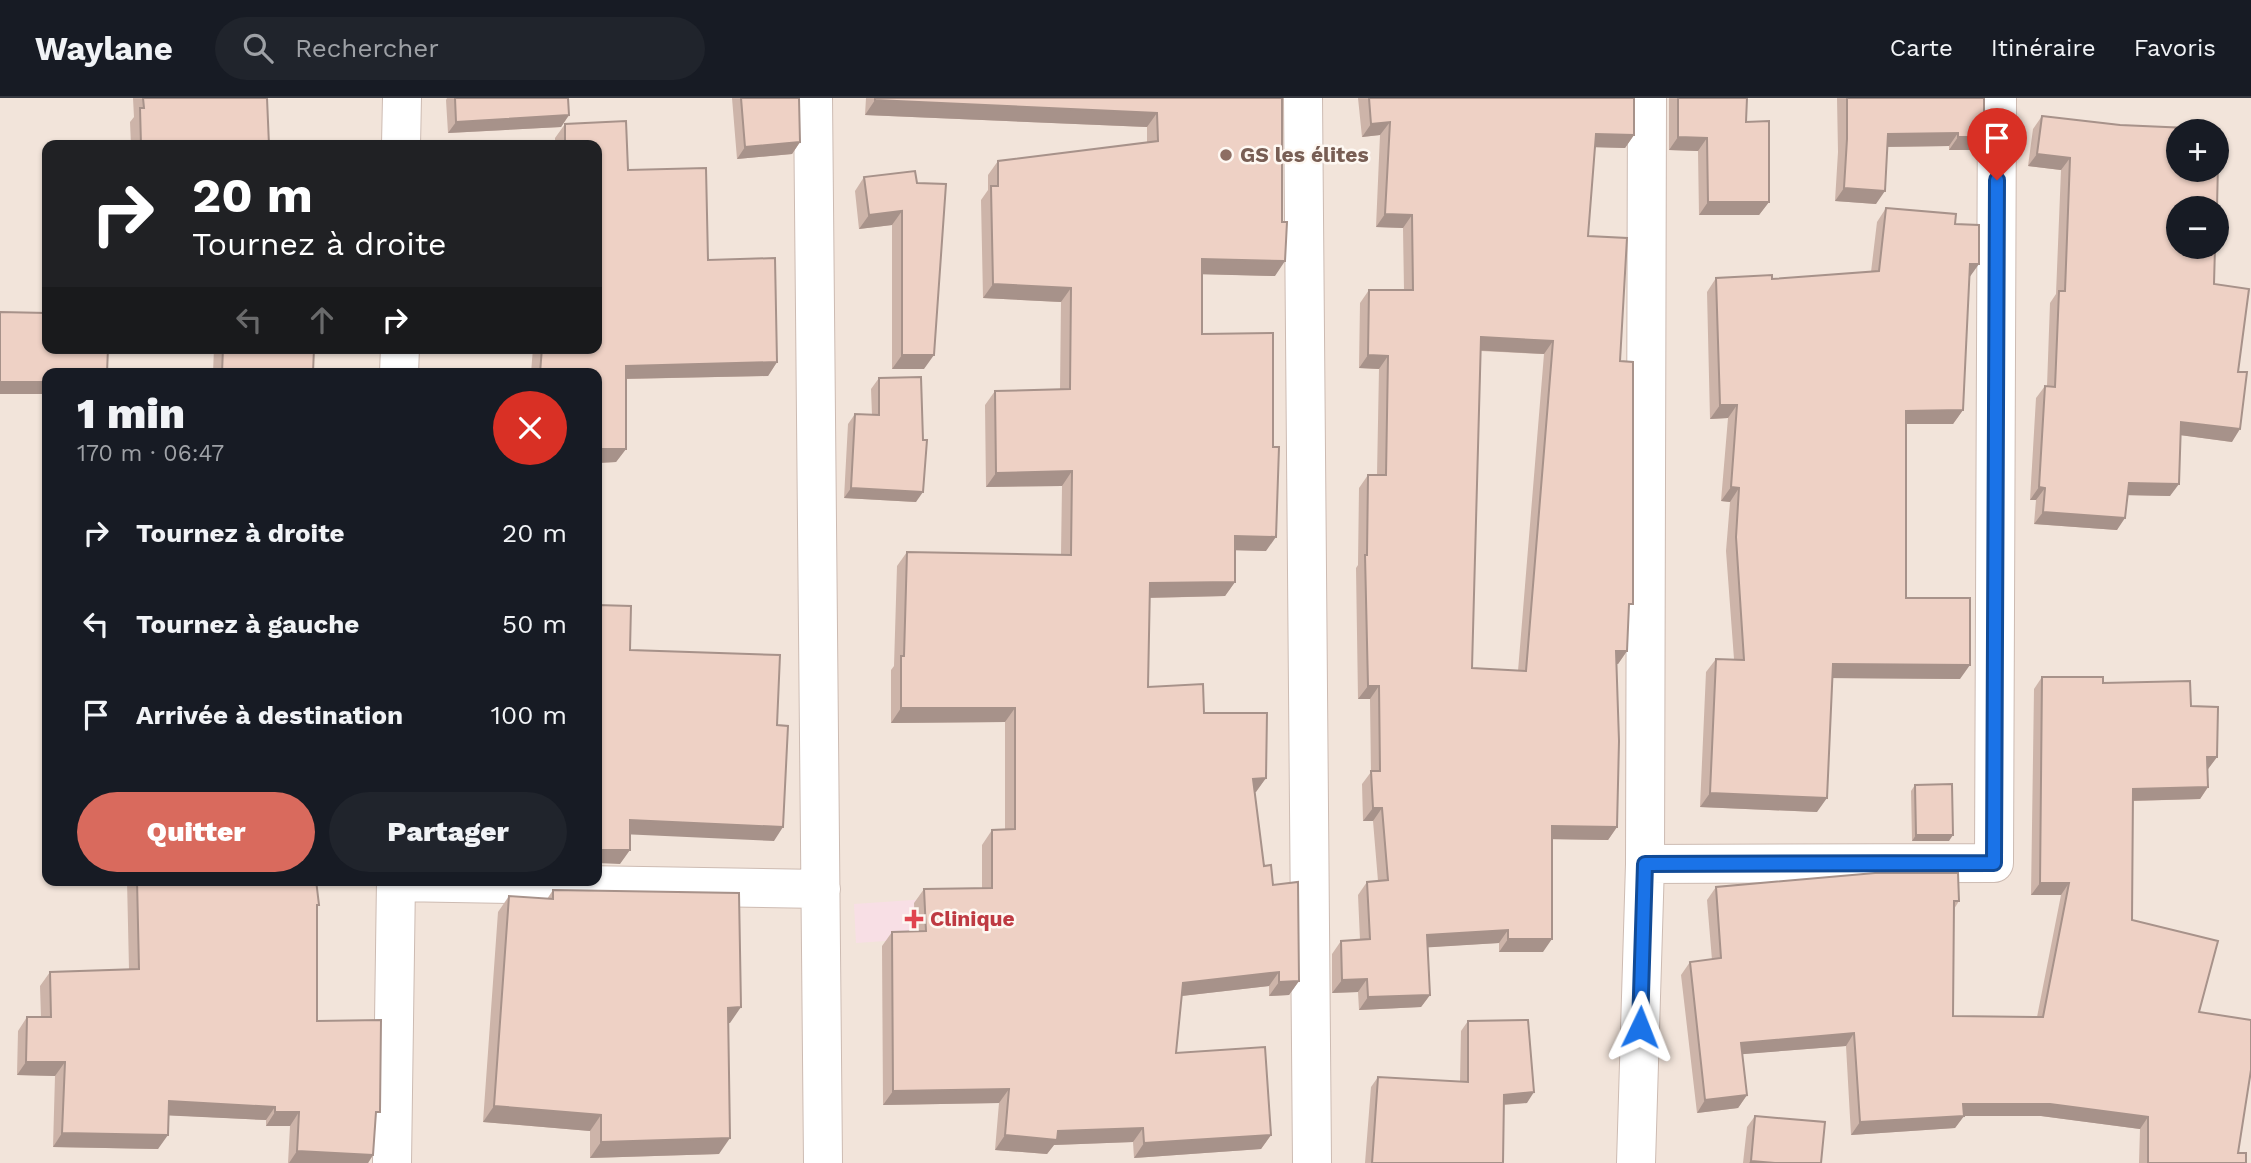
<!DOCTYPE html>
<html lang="fr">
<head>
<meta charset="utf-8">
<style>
	:root { --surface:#171b24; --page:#20242c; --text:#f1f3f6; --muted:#9ea1a6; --line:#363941; --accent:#d96a5d }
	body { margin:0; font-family:"Work Sans",sans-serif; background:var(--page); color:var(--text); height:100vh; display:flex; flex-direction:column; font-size:26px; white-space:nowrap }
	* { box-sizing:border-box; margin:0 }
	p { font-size:23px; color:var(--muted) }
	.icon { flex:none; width:38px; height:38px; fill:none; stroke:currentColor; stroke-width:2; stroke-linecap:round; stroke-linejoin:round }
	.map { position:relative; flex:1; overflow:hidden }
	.details { position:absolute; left:42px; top:270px; width:560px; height:518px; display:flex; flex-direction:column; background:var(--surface); border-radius:14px; box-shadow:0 2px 5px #0004 }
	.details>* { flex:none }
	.banner { position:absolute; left:42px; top:42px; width:560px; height:214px; border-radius:14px; box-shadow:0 2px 5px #0004; background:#202124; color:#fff; overflow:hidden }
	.tools { position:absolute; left:2166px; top:21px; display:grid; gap:14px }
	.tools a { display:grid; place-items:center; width:63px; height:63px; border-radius:50%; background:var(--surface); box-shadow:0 2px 5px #0004; font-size:35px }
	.pin { position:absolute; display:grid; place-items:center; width:60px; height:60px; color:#fff; margin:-72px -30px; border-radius:50% 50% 50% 0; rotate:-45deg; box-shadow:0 0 7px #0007 }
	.pin .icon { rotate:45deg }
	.me { position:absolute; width:77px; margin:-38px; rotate:2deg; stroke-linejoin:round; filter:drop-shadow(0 0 5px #0008) }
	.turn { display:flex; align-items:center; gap:24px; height:147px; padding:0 35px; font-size:32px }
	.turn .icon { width:91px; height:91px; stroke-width:2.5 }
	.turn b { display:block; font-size:49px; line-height:60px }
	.lanes { display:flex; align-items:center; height:66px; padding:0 35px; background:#0003; justify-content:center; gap:35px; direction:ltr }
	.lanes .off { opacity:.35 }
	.round { display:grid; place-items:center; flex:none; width:74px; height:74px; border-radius:37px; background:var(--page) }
	.summary { display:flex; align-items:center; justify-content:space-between; height:119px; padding:0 35px }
	h1 { font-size:42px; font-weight:800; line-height:52px }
	.primary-button { display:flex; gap:14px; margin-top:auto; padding:14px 35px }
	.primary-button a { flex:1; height:80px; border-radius:42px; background:var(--accent); color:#fff; font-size:28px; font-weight:800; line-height:80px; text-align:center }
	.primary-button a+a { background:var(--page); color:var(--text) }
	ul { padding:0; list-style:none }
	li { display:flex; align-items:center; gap:21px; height:91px; padding:0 35px }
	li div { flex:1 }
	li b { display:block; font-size:26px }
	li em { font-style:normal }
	header { display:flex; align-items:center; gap:42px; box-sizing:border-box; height:98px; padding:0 35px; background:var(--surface); border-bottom:2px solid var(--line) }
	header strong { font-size:33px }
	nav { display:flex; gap:38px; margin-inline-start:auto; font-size:24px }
	.search { width:490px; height:63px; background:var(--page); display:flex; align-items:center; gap:18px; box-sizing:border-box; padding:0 24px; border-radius:38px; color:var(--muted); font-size:26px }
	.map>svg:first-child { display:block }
</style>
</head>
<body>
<header>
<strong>Waylane</strong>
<div class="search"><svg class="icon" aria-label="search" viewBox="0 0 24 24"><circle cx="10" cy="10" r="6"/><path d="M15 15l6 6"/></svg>Rechercher</div>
<nav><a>Carte</a><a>Itinéraire</a><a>Favoris</a></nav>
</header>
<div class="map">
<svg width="2251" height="1065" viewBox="0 0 2251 1065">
	<rect width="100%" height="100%" fill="#fbf3eb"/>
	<!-- residential -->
	<path fill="#f2e4da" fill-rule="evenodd" d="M0,0H2251V1065H0ZM2179,33H2217V72H2179ZM47,47H597V250H47ZM2179,110H2217V149H2179ZM47,275H597V782H47Z"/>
	<!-- medical -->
	<path fill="#f8dfe5" d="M971,798L973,837L856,845L854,806Z"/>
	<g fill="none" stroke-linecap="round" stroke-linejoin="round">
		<defs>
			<path id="minor" d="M813,0L823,1065
				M1303,0L1312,1065
				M401,47L402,0
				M399,275L400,250
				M1645,766L1994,765L1997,0
				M396,784L821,791
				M392,1065L396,782
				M1636,1065L1645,766L1647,0"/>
		</defs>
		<!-- minor casing -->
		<use href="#minor" stroke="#cdbbb2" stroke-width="40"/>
		<!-- minor -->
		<use href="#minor" stroke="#fff" stroke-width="38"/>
	</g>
	<!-- wall -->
	<path fill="#cdb4a9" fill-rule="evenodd" d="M133,0H267L269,47H131L130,24L134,19Z
		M447,0H568L569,17L561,29L448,35L446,2Z
		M732,0H799L800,44L792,56L737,61Z
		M866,0H1282L1275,178L1202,176V236L1266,453L1235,452V484L1225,498L1150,500L1148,589L1204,615L1266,680L1255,694L1264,768L1273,787L1299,883L1289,897L1269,898V888L1181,898L1176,955L1271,1037L1261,1051L1134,1060L1133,1044L1054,1047L1047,1056L995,1052L999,1005L883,1007L882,848L892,834L915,833L914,805L924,791L982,790V747L992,732H1005V624L891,625V572L894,568L897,468L907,454L1061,457L1062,388L986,389L985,307L995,293L1060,292L1061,204L983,200L981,102L988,92V77L998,63L1147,45V29L865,17Z
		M1358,0H1634V37L1625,50L1595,49L1588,138L1620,263L1628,512L1627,553L1618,566H1617V729L1608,742L1552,741L1543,854H1499V845L1428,849L1430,897L1421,909L1359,912L1358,894L1332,895V856L1341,843L1360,842L1358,797L1367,784L1378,783L1373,723H1363L1362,686L1371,674L1370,601H1358L1356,470L1358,467L1359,390L1368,377H1377L1379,271L1359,270L1360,205L1369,192H1404L1403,130L1376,129L1380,37L1362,39ZM1481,253L1544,256L1518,573L1472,570Z
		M1669,0H1747L1746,24L1769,104L1759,117H1699L1698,53L1669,52Z
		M1837,0H1984L1975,52H1949V48L1887,49L1876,106L1835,103L1838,54Z
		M2042,18L2179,33L2214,186L2238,274L2232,344L2180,337L2170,398L2128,397L2117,432L2034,426L2036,402H2030L2036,300L2045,288H2047L2050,205L2056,196L2061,72L2028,68L2033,31Z
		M626,23L628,72L706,70L708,162L775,160L777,264L768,278L626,281V351L616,364L597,365V275H531L533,250H597V47H555V40L565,26Z
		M915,73L924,271H892V127L859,131L855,93L864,79Z
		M1886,110L1955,126L1969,180L1963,312L1953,326H1906V500L1960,581L1832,580L1817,714L1700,709L1706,574L1716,561H1734L1726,453L1730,404L1721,403L1728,320L1710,321L1707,194L1716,180L1772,181L1871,174L1877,124Z
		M214,250H314L313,275H213Z
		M879,280L923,342L916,404L844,400L848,326L855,316L872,317L871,291Z
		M2042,579L2103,585L2191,608L2217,659L2208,671V689L2200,701L2133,703L2132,822L2199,914L2251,922V979L2250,981L2238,1055L2246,1065H2139L2140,1031L2041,1018H1964L1955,1030L1851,1037L1846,948L1742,956L1747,997L1738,1010L1697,1015L1681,877L1690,864L1712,862L1707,802L1716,789L1959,803L1954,811L1953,918L2037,919L2061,797H2031L2034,591Z
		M1915,687L1949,743H1912L1911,693Z
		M127,782H316L317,923L376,1021L373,1057L368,1065H288L290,1028H266V1022L168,1017L158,1051L53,1049L55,978L17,977L18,933L27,919H41L40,888L50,874L129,871Z
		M553,792L730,925H728L719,1056L590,1060V1033L483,1024L498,814L509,798L547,801Z
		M1468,923L1527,1005L1504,1007L1503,1065H1365L1371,989L1378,979L1460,984L1461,933Z
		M1755,1018L1821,1065H1743L1747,1029Z"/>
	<!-- shaded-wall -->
	<path fill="#a7928a" d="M875,2L1157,15L1147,29L865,17Z
		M569,17L561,29L448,35L456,24Z
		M1390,24L1380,37L1362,39L1371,26Z
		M1958,35L1949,48L1879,49L1888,36Z
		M1596,36L1634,37L1625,50L1587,49Z
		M1678,39L1707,40L1698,53L1669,52Z
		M1958,39H1984L1975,52H1949Z
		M800,44L792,56L737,61L745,49Z
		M2037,56L2070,60L2061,72L2028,68Z
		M1844,90L1885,93L1876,106L1835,103Z
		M1708,104H1769L1759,117H1699Z
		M902,113L892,127L859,131L869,117Z
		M1385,116L1412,117L1403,130L1376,129Z
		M1202,161L1285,163L1275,178L1192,176Z
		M1970,166H1979L1969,180Z
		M993,186L1071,190L1061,204L983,200Z
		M1481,239L1553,243L1544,256L1472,252Z
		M902,257H934L924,271H892Z
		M1368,257L1388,258L1379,271L1359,270Z
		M777,264L768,278L617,281L626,268Z
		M0,284H47V296H0Z
		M1720,307H1737L1728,320L1710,321Z
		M1963,312L1953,326H1896L1906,313Z
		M2181,324L2240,331L2232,344L2172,336Z
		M597,351H626L616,364L597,365Z
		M1072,373L1062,388L986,389L996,375Z
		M2129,385L2179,386L2170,398L2120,397Z
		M1731,389L1739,390L1730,404L1721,403Z
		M2039,389L2045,390L2036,402H2030Z
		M851,390L923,394L916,404L844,400Z
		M2043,414L2125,420L2117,432L2034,426Z
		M1235,438L1276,439L1266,453L1225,452Z
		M1235,484L1225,498L1140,500L1150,485Z
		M1616,553H1627L1618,566H1607Z
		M1833,566L1970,567L1960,581L1823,580Z
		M1368,588H1379L1370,601H1358Z
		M901,610H1015L1005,624L891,625Z
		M2207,659H2217L2208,671H2199Z
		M1266,680L1256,694L1243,695L1253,681Z
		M2208,689L2200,701L2125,703L2133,691Z
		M1710,695L1827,700L1817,714L1700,709Z
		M1373,710H1382L1373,723H1363Z
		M630,722L783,729L774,743L621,736Z
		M1552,728L1617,729L1608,742L1543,741Z
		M1916,737H1953L1949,743H1912Z
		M597,752H630L620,766L597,765Z
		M2040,785H2069L2061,797H2031Z
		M1508,832L1499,845L1418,850L1427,837Z
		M1508,841H1552L1543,854H1499Z
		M1279,874L1269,888L1173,899L1183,885Z
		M1367,881L1358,894L1332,895L1342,882Z
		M1299,883L1289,897L1269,898L1279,884Z
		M1430,897L1421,909L1359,912L1368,899Z
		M741,909L730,925H717L728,910Z
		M1854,935L1846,948L1732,957L1741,945Z
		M26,964H65L55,978L17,977Z
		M1009,991L999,1005L883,1007L893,993Z
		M1534,994L1527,1005L1497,1007L1504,997Z
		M1747,997L1738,1010L1697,1015L1705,1002Z
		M169,1003L275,1009L266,1022L159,1017Z
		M1963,1006H2050L2148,1019L2140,1031L2041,1018H1964L1955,1030L1851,1037L1860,1024Z
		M494,1008L601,1017L590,1033L483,1024Z
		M275,1014H299L290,1028H266Z
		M1143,1030L1133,1044L1054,1047L1047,1056L995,1052L1005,1037L1058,1033Z
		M62,1035L168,1037L158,1051L53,1049Z
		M1271,1037L1261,1051L1134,1060L1144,1045Z
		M730,1040L719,1056L590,1060L601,1044Z
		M297,1053L373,1057L368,1065H289Z
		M1751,1063L1775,1065H1749Z"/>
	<!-- building -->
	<path fill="#eed1c5" stroke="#a7928a" stroke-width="2" fill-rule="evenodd" d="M143,0H267L269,47H141L140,10H144Z
		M455,0H568L569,17L456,24Z
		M741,0H799L800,44L745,49Z
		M875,0H1282V124H1287L1285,163L1202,161V236L1273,235V349H1279L1276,439L1235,438V484L1150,485L1148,589L1203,586L1204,615H1267L1266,680L1253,681L1264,768L1271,767L1273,787L1298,784L1299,883L1279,884V874L1183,885L1176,955L1265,949L1271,1037L1144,1045L1143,1030L1058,1033L1057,1042L1005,1037L1009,991L893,993L892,834L926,833L924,791L992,790V732L1015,731V610H901V558H904L907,454L1071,457L1072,373L996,375L995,293L1070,291L1071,190L993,186L991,88H998V63L1158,43L1157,15L875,2Z
		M1369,0H1634V37L1596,36L1588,138L1627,140L1620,263L1633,264V506H1629L1627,553H1616L1619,643L1617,729L1552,728V841H1508V832L1427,837L1430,897L1368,899L1367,881L1342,882L1341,843L1370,841L1367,784L1388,782L1382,710H1373L1371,673H1380L1379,588H1368L1365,457H1367L1368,377H1386L1388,258L1368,257L1369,192H1413L1412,117L1385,116L1390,24L1371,26ZM1481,239L1553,243L1526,573L1472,570Z
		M1678,0H1747L1746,24L1769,23V104H1708L1707,40L1678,39Z
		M1847,0H1984V39H1958V35L1888,36L1885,93L1844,90L1847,41Z
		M2042,18L2120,27L2188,30V33H2179V72H2217V65H2218L2217,110H2179V149H2215L2214,186L2249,191L2238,274H2247L2240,331L2181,324L2179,386L2129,385L2125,420L2043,414L2045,390L2039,389L2045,288L2055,289L2059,193H2065L2070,60L2037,56Z
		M626,23L628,72L706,70L708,162L775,160L777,264L626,268V351H597V275H540L542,250H597V47H565V26Z
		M915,73L917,85L946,86L934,257H902V113L869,117L864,79Z
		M1886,110L1956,116L1955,126L1979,127V166H1970L1963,312L1906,313V500H1970V567L1833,566L1827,700L1710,695L1716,561L1744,562L1736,439L1739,390L1731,389L1737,307H1720L1716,180L1772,177V181L1879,173Z
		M0,214L47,215V250H108L107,275H47V284H0Z
		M223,250H314L313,275H222Z
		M921,279L923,342H927L923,394L851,390L855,316L879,317V280Z
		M597,507L631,508L630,552L780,557L777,627L788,628L783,729L630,722V752H597Z
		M2042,579H2103V585L2190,583L2191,608L2218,609L2217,659H2207L2208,689L2133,691L2132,822L2218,843L2199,914L2251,922V972L2238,1055H2246V1065H2148V1019L2050,1006H1963L1964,1018L1860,1024L1854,935L1741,945L1747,997L1705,1002L1690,864L1721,860L1716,789L1875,775H1958L1959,803H1954L1953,918L2043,919L2069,785H2040Z
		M1952,686L1953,737H1916L1915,687Z
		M137,782H316L319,807H317V923L381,922L380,1014H376L373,1057L297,1053L299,1014H275V1009L169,1003L168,1037L62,1035L65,964H26L27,919H51L50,874L139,871Z
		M553,792L739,795L741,909L728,910L730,1040L601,1044V1017L494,1008L509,798L553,801Z
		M1528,922L1534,994L1504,997L1503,1065H1372L1378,979L1468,984V923Z
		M1755,1018L1825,1024L1821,1065H1775L1751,1063Z"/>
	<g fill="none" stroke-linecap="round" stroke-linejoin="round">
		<defs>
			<path id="route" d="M1640,929L1645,766L1994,765L1997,82"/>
		</defs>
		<!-- route casing -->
		<use href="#route" stroke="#114b97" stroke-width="18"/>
		<!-- route -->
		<use href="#route" stroke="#1a73e8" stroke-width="12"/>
	</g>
	<!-- markers -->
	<circle fill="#8d6e63" stroke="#fef8f2" stroke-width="2.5" cx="1226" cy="57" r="7"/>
	<path fill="#e0444e" stroke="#fef8f2" stroke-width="2.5" d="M910.5 810.5h7v7h7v7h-7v7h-7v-7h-7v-7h7z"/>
	<g text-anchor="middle" stroke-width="5" stroke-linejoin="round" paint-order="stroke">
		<!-- education labels -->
		<g font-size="21" font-weight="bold" fill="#785e54" stroke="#fef8f2" text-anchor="start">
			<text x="1240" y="64">GS les élites</text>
		</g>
		<!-- health labels -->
		<g font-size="21" font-weight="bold" fill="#be3a42" stroke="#fef8f2" text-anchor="start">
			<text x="930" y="828">Clinique</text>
		</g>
	</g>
</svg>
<div class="tools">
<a>+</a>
<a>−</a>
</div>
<div class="pin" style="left:1997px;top:82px;background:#d93025"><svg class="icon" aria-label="arrive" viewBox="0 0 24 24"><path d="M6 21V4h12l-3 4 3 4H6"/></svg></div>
<svg class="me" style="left:1640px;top:929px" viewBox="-20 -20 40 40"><path d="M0-17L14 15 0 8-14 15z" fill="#1a73e8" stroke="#fff" stroke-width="4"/></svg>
<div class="banner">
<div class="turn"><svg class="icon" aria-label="right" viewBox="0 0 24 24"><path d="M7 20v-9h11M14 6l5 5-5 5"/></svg><div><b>20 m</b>Tournez à droite</div></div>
<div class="lanes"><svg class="icon off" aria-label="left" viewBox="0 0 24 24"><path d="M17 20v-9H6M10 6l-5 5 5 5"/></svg><svg class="icon off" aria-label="ahead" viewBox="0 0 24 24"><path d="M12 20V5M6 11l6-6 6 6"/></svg><svg class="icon" aria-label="right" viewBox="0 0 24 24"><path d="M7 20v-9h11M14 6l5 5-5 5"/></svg></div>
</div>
<section class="details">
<div class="summary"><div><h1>1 min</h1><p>170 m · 06:47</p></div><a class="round" style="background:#d93025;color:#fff"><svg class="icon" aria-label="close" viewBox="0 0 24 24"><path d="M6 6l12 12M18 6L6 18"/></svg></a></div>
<ul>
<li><svg class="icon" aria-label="right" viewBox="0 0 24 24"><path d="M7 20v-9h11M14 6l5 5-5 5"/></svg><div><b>Tournez à droite</b></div><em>20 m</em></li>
<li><svg class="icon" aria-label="left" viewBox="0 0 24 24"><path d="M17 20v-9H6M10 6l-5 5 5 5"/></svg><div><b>Tournez à gauche</b></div><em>50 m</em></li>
<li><svg class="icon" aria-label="arrive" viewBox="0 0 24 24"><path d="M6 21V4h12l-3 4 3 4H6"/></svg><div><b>Arrivée à destination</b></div><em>100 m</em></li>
</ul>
<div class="primary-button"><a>Quitter</a><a>Partager</a></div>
</section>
</div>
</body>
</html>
